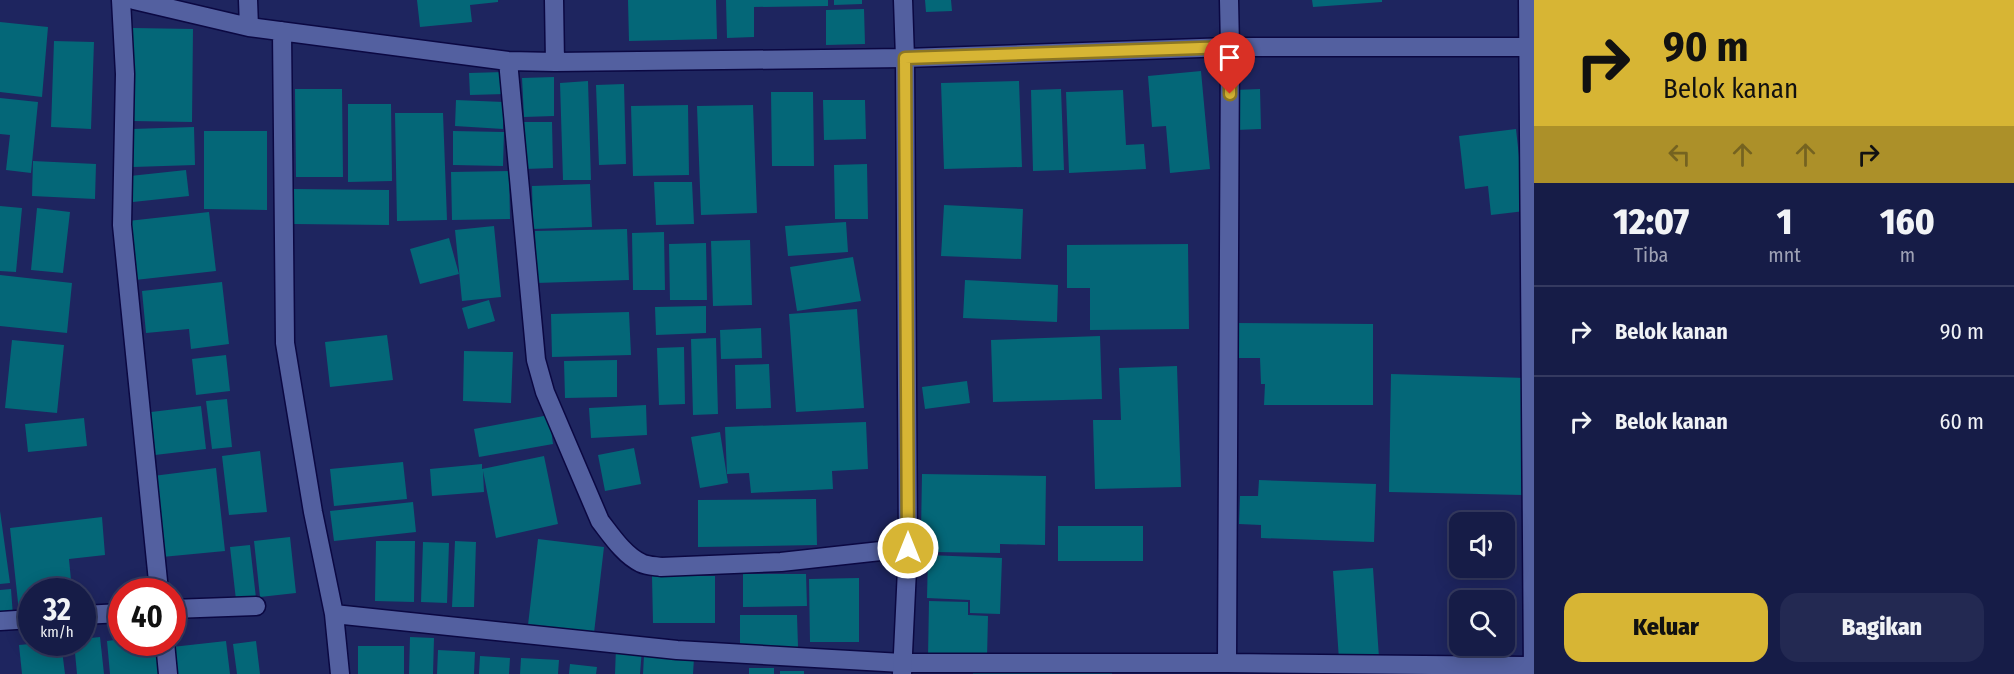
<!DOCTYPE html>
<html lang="id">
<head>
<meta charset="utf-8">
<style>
	:root { --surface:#161c47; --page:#232952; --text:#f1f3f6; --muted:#9ea1b4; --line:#353a60; --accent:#d7b534 }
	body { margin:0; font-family:"Fira Sans Condensed",sans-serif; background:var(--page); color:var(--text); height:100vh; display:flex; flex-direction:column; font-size:22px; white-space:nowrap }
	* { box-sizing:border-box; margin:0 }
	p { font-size:20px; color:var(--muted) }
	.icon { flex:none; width:33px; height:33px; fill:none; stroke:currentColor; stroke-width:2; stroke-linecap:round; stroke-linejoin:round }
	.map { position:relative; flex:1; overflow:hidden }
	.sheet { display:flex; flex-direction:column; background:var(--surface); width:480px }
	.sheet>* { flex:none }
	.hud { background:#d7b534; color:#111; overflow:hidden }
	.controls { position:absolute; left:1449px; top:512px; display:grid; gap:12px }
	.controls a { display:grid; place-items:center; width:66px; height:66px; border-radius:12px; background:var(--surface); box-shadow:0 3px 15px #0003,0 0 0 2px var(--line); font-size:30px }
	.speed { position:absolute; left:18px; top:578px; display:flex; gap:12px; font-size:30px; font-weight:700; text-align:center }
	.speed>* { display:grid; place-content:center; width:78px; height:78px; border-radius:50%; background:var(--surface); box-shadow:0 3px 15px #0003,0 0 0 2px var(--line); line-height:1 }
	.speed small { font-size:15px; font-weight:400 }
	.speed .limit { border:9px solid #d22; background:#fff; color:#111 }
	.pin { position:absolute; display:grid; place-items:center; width:51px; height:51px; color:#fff; margin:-62px -26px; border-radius:50% 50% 50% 0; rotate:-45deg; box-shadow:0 0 6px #0007 }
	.pin .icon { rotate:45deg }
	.me { position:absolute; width:66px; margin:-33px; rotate:0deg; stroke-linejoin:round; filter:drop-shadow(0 0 4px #0008) }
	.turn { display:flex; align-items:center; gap:21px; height:126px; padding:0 30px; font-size:27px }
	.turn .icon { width:78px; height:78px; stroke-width:2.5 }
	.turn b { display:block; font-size:42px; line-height:51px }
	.lanes { display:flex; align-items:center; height:57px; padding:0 30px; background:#0003; justify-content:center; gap:30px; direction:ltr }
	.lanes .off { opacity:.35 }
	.eta { display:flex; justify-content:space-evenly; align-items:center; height:102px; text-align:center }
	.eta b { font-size:36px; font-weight:800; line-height:42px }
	.action { display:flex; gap:12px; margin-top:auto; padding:12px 30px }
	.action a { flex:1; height:69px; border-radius:18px; background:var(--accent); color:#111; font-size:24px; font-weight:800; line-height:69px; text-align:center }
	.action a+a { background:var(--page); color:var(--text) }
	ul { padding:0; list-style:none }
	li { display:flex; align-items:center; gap:18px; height:90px; padding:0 30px; border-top:2px solid var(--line) }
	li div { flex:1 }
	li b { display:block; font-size:22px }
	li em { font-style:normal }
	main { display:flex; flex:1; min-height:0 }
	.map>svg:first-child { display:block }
</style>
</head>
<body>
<main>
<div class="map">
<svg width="1534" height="674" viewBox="0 0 1534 674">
	<rect width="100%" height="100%" fill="#1e255f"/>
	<!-- building -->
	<path fill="#046778" d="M417,0H498V2L470,5L472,22L420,27Z
		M628,0H716L717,39L629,41Z
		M726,0H828V6L754,7V37L727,38Z
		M834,0H862V4L834,5Z
		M925,0H951L952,11L926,12Z
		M1312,0H1382V2L1313,7Z
		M864,9L865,44L826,45V10Z
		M0,22L48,27L42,97L0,92Z
		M133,28L193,29L192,122L132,121Z
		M54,41L94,42L91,129L51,127Z
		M1201,71L1210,169L1170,173L1166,126L1152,127L1148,76Z
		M504,72L505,94L470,95L469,73Z
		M554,77V116L524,117L522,78Z
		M588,81L591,180H563L560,83Z
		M1019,81L1022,167L944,169L941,83Z
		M624,84L626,164L599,165L596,85Z
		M295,89H342L343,177H296Z
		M1061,89L1064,170L1033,171L1031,90Z
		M1260,89L1261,129L1236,130L1234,90Z
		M1123,90L1126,145L1144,144L1146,169L1069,173L1066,92Z
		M771,92H813L814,166H772Z
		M0,98L38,102L31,173L6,170L10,135L0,134Z
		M456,100L504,102L503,129L455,126Z
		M823,100H865L866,139L824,140Z
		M348,104H391L392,181L348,182Z
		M688,105L689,175L633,176L631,106Z
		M753,105L757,213L701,215L697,106Z
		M395,113H443L447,220L397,221Z
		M524,122H552L553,168L525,169Z
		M194,127L195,165L133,167L132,129Z
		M1516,129L1525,211L1491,215L1488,186L1465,189L1459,136Z
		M204,131H267V210L204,209Z
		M453,131L504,132L503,166L453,165Z
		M33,161L96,164L95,199L32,196Z
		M867,164L868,219H835L834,165Z
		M186,170L189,196L133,202L130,176Z
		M509,171L510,219L452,220L451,172Z
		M654,182H692L694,224L656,225Z
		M590,184L592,227L533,229L532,186Z
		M292,189L389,190V225L292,224Z
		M944,205L1023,209L1021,259L941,256Z
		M0,206L22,208L16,272L0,271Z
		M37,208L70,212L63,273L31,270Z
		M209,212L216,271L135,280L128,221Z
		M846,222L848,252L788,256L785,226Z
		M494,226L501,297L462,301L455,230Z
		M627,229L629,280L536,283L535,231Z
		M664,232L665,290H633L632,233Z
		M449,238L459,274L420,284L410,249Z
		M750,240L752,305L713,306L711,241Z
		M706,243L707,300H670L669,244Z
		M1188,244L1189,329L1090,330V288H1067V245Z
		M853,257L861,301L797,311L790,267Z
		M0,275L72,283L67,333L0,326Z
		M965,280L1058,285L1057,322L963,318Z
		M222,282L229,344L191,349L189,329L146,333L142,291Z
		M489,300L495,321L468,329L462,308Z
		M706,306V333L656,335L655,307Z
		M857,309L864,408L796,412L789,314Z
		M629,312L631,355L552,357L551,314Z
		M1235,323L1373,324V405H1264L1265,384H1261L1260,358H1235Z
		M761,328L762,358L721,359L720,330Z
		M387,335L393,380L330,387L325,342Z
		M1100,336L1102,399L993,402L991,340Z
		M716,338L718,414L693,415L691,339Z
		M12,340L64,345L57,413L5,408Z
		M684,347L685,404L659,405L657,348Z
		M464,351L513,352L511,403L463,401Z
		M226,355L230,391L196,395L192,359Z
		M617,360V397L565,398L564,361Z
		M769,364L771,408L736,409L735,365Z
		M1177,366L1181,487L1095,489L1093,420H1121L1119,368Z
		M1391,374L1526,378L1523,495L1389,492Z
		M967,381L970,403L925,409L922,387Z
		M227,399L232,447L212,449L206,401Z
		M646,405L647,435L591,438L589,408Z
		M201,406L206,449L155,455L151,412Z
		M549,415L553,444L479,457L474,429Z
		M84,418L87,446L28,452L25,424Z
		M866,422L868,469L832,471L833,489L751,493L749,473L727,474L725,427Z
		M720,432L728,483L700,488L691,437Z
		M634,448L641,484L605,491L598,455Z
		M260,451L267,512L229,515L222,456Z
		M544,456L558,524L496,538L483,471L484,492L432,496L430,469L482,464V469Z
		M403,462L407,499L334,506L330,469Z
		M216,468L225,551L162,557L153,476Z
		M922,474L1046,476L1045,545L1000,544V553L933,552L934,532H921Z
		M1259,480L1376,484L1374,542L1261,538V525L1239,524L1240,496H1258Z
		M816,499L817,545L698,547V500Z
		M413,502L416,532L334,541L330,511Z
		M0,511L10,583L0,584Z
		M102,517L105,555L69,559L72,591H32V611L19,612L10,528Z
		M1058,526H1143V561H1058Z
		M290,537L296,593L260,597L254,541Z
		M538,539L604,547L594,633L528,625Z
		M376,541H415L414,602L375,601Z
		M455,541L476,542L474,607H452Z
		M423,542L449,543L447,603L421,602Z
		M250,545L256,598L236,600L230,547Z
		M928,555L1002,558L1000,614L970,613V600L927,598Z
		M1373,568L1379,658L1339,660L1333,571Z
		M743,574H806L807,606L743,607Z
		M652,576H715V623H653Z
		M859,578V642H810L809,579Z
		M11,589L13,616L0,617V590Z
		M929,601L968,602V615L988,616L987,658L928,657Z
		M740,615H797L798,647L740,648Z
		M100,637L104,674H77L74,642H82V639Z
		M410,637L434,638L433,674H409Z
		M122,639V642H159L162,674H110L107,641Z
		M226,641L230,674H175L172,647Z
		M256,641L260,674H237L233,644Z
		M52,642H61L65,674H22L19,645Z
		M358,646H404V674H358Z
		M616,647L642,649L640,674H615Z
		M438,650L475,652L474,674H437Z
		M644,655L694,658L693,674H643Z
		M480,656L510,658L509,674H479Z
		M521,658L559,660L558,674H520Z
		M570,664L597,667L596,674H569Z
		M749,668H774V674H749Z
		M973,668L1112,672V674H973Z
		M780,671H804V674H780Z"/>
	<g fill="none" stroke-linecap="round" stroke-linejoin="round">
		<defs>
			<path id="street" d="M121,0L125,74L122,225L159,591
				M134,0L249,27L508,61L555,62L905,58L1230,47H1534
				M248,0L249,27
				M554,0L555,62
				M1528,0L1533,674
				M282,31L285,343L313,512L334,614L340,674
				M508,61L536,360L545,392L600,521C611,535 624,555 641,563C647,566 655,566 661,567L781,562L908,548
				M172,609L256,606
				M334,614L677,650L902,663H1227L1533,666
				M82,615L122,613
				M0,621L32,619
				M165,642L168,674
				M1227,663L1230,47L1229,0"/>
			<path id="secondary" d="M902,674L908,548L905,58L903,0"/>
		</defs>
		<!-- street casing -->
		<use href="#street" stroke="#0b0842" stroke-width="21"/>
		<!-- secondary casing -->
		<use href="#secondary" stroke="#0b0842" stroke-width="21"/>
		<!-- street -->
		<use href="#street" stroke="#5360a0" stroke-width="18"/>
		<!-- secondary -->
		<use href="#secondary" stroke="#5360a0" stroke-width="18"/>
	</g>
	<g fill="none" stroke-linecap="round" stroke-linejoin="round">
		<defs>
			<path id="route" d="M908,548L905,58L1230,47V94"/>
		</defs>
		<!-- route casing -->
		<use href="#route" stroke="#8c7622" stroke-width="15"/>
		<!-- route -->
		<use href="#route" stroke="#d7b534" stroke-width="10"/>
	</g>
</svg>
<div class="controls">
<a><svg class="icon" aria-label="sound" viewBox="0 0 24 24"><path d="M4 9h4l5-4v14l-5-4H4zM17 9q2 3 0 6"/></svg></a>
<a><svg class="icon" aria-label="search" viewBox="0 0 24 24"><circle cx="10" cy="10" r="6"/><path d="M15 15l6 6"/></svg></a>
</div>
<div class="speed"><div>32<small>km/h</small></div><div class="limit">40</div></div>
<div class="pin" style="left:1230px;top:94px;background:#d93025"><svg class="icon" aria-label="arrive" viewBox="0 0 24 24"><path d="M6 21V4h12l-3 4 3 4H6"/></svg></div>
<svg class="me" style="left:908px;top:548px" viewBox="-20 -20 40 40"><circle r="17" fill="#d7b534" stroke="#fff" stroke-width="3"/><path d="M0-11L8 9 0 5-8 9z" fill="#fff"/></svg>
</div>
<section class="sheet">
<div class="hud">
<div class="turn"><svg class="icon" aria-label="right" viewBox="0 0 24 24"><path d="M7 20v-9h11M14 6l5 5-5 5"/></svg><div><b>90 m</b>Belok kanan</div></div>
<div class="lanes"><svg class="icon off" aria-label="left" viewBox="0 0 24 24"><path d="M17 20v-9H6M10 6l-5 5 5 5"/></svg><svg class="icon off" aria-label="ahead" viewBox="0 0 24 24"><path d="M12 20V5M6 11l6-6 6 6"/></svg><svg class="icon off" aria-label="ahead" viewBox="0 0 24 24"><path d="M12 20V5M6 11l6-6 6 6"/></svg><svg class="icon" aria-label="right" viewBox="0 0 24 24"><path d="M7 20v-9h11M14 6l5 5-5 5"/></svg></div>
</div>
<div class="eta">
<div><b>12:07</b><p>Tiba</p></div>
<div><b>1</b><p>mnt</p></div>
<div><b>160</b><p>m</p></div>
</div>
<ul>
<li><svg class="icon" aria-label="right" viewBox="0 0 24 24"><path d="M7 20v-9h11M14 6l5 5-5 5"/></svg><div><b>Belok kanan</b></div><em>90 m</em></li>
<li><svg class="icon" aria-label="right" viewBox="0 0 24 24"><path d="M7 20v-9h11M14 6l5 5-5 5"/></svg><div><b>Belok kanan</b></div><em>60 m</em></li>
</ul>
<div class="action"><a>Keluar</a><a>Bagikan</a></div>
</section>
</main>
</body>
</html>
